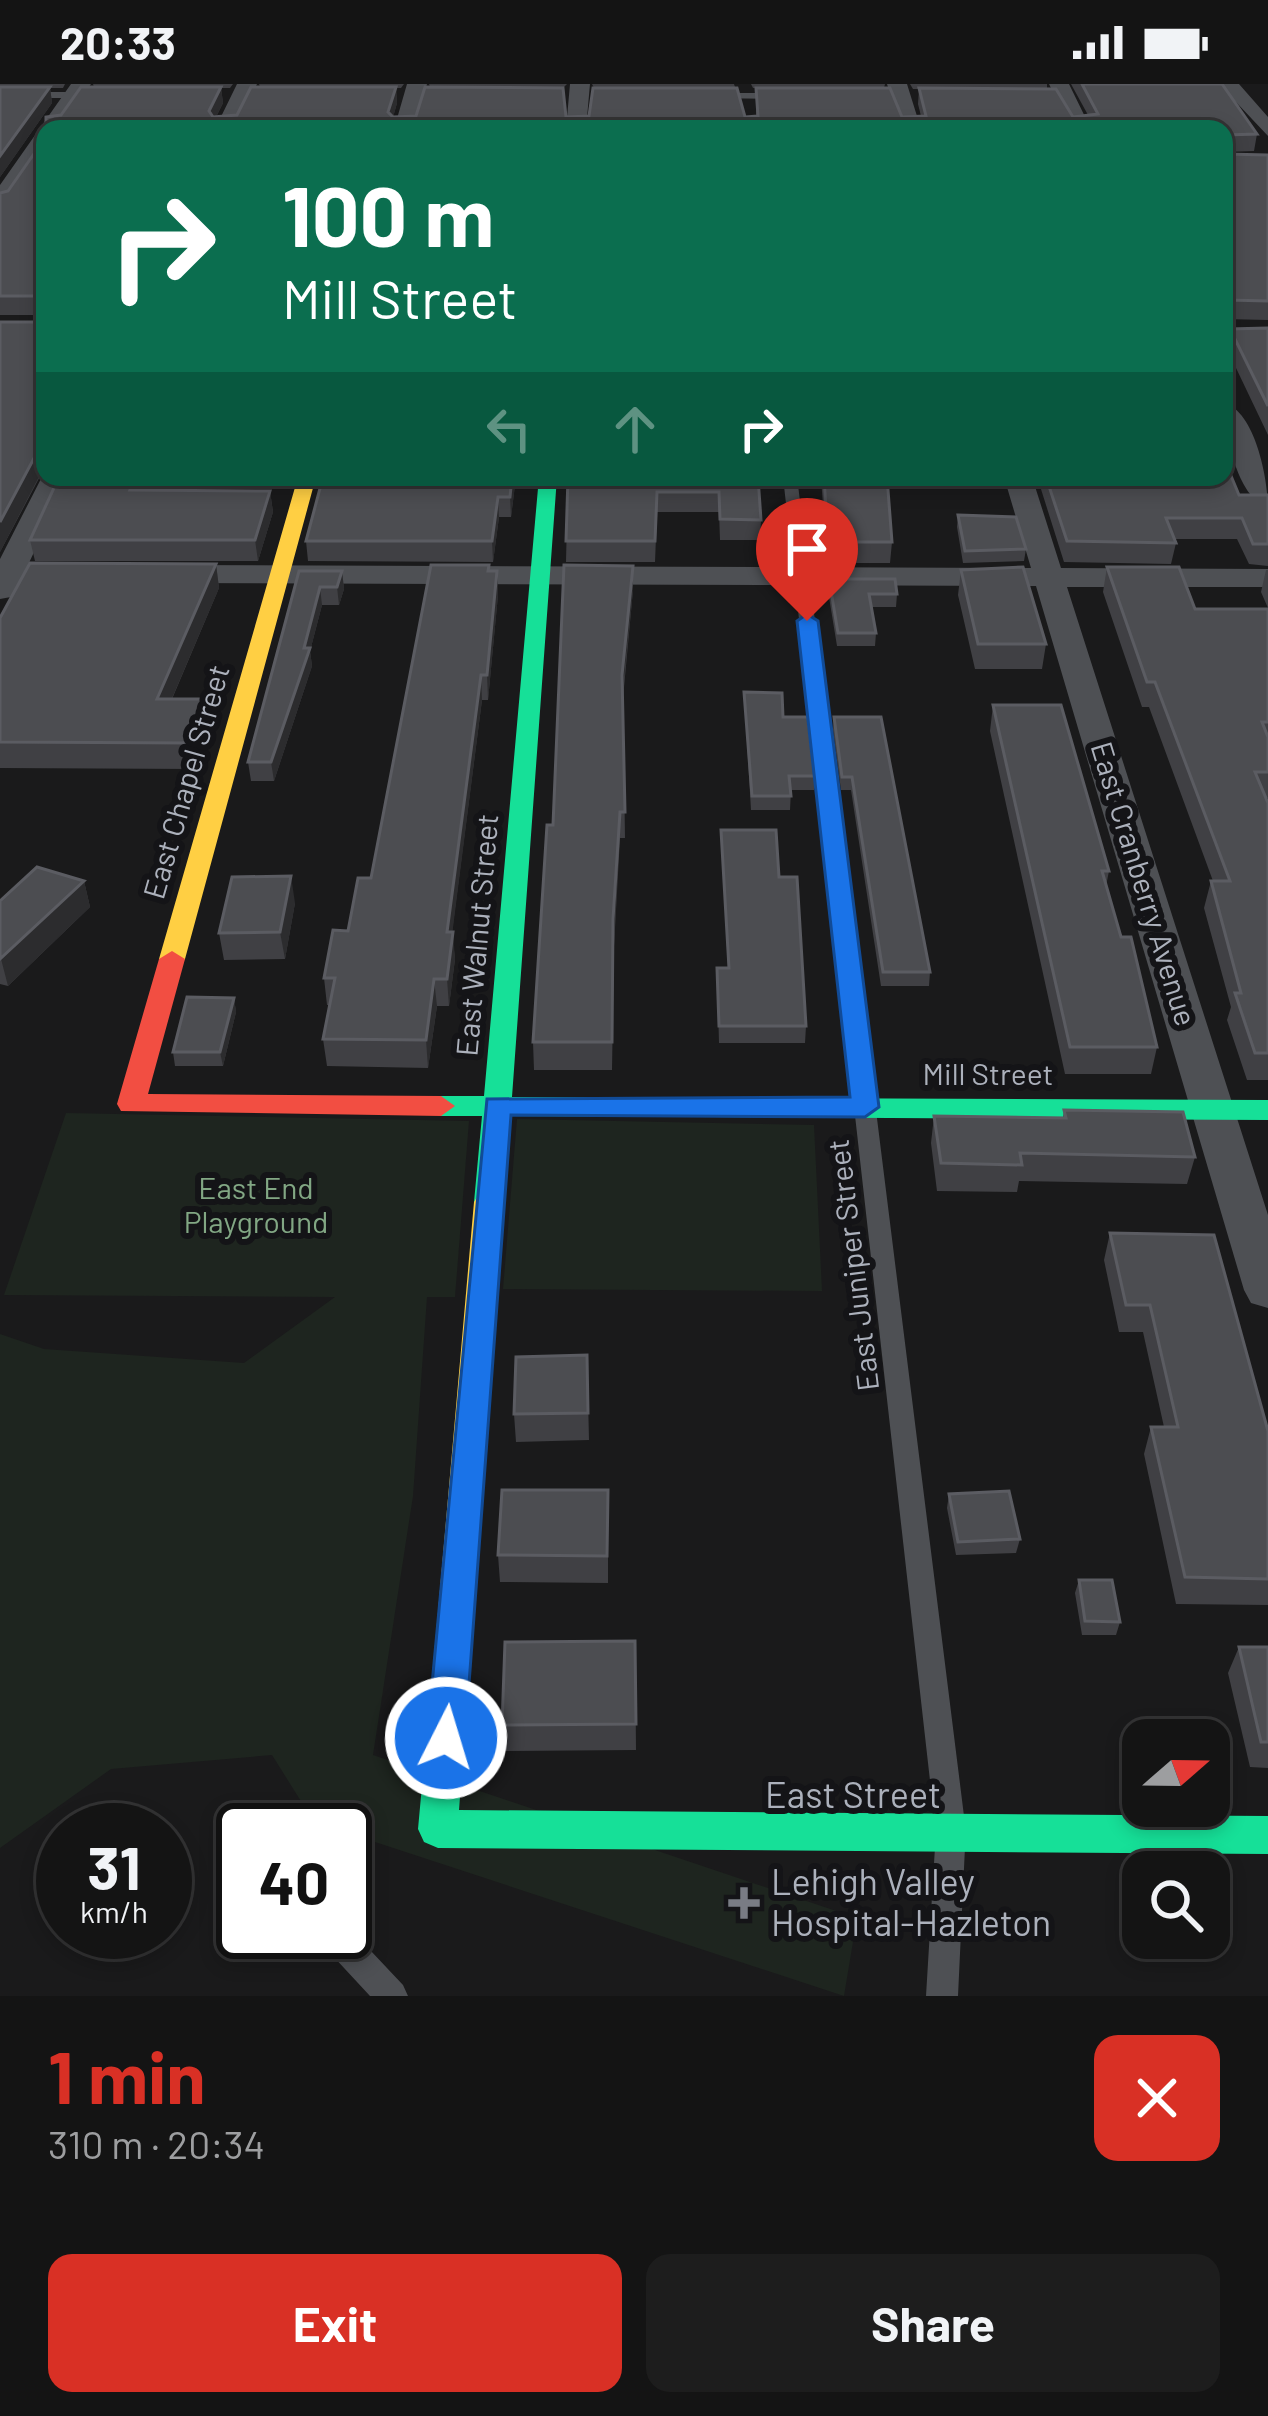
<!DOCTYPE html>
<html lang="en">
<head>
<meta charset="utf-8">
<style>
	:root { --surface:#141414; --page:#1d1d1d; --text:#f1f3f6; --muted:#9d9ea0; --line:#333334; --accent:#d93025 }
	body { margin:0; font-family:Barlow,sans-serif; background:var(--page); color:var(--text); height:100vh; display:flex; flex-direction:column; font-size:45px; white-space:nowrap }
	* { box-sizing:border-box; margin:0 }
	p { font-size:39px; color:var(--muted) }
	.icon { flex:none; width:66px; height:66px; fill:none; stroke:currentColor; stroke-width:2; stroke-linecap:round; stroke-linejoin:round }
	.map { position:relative; height:1912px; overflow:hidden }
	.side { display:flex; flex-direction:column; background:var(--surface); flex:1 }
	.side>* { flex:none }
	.hud { position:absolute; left:36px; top:36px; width:1197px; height:366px; border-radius:24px; box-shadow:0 6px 18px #0003,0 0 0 3px var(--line); background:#0b6e4f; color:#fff; overflow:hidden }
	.needle { width:78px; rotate:70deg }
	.controls { position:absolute; left:1122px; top:1635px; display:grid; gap:24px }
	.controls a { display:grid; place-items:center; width:108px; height:108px; border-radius:24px; background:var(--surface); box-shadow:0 6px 18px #0003,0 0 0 3px var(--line); font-size:60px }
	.speed { position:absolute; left:36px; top:1719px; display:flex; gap:24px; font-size:60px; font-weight:700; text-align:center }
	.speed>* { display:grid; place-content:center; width:156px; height:156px; border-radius:50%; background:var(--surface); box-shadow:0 6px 18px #0003,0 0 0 3px var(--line); line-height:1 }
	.speed small { font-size:30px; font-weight:400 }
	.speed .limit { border:6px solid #111; border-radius:18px; background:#fff; color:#111 }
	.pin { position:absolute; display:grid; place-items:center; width:102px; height:102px; color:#fff; margin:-123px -51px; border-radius:50% 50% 50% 0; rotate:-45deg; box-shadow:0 0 12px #0007 }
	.pin .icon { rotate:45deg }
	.me { position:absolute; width:132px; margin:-66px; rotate:5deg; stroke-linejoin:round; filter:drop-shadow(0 0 9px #0008) }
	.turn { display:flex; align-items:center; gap:42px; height:252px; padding:0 48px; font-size:54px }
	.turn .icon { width:156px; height:156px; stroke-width:2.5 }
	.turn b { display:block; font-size:84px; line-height:102px }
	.lanes { display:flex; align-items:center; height:114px; padding:0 48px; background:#0003; justify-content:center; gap:60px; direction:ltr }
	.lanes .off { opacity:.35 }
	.round { display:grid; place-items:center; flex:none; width:126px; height:126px; border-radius:24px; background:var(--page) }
	.headline { display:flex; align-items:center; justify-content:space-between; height:204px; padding:0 48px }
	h1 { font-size:72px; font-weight:700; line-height:90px; color:var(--accent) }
	.action { display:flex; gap:24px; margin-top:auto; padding:24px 48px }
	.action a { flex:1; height:138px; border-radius:24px; background:var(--accent); color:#fff; font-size:48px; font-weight:700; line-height:138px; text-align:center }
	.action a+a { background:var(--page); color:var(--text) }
	.status { display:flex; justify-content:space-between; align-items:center; height:84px; padding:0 60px; background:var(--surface); direction:ltr }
	.status svg { height:33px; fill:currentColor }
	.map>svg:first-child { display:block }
</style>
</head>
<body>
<div class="status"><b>20:33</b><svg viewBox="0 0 49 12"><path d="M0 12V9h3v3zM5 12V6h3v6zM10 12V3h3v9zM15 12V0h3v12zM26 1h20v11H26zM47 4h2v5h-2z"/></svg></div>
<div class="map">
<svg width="1268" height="1912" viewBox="0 0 1268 1912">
	<rect width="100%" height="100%" fill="#1a1a1b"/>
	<!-- green -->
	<path fill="#1e251f" d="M66,1029L469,1037L455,1213H427L413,1412L373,1671L857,1834L844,1912L314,1738L272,1671L111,1685L0,1764V1250L44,1265L244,1279L335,1213L4,1211Z
		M517,1035L814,1041L822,1207L503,1205Z"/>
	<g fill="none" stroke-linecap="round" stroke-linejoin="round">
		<!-- lane -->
		<path fill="#4e5054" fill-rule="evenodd" d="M0,8H93L98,11L93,14H0Z
			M712,9H783L788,12L783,15L709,14Z
			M783,393H797L964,1732L960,1742L949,1747L938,1742L934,1732Z
			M950,1748L961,1752L965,1763L958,1912H926L935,1763L939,1752Z
			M345,1845L354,1849L403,1901L408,1912H370L332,1871L327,1860L332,1849L345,1848Z"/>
		<!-- street -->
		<path fill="#4e5054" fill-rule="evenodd" d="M71,0H91L60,45H45V67L8,122L0,124V101Z
			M237,0H257L235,45H215Z
			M407,0H427L414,45H394Z
			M570,0H590L586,45H566Z
			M887,0H907L921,45H901Z
			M1049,0H1069L1091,45H1071Z
			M1219,0H1239L1268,33V52Z
			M1224,319C1255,327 1268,395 1268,423C1237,415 1224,346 1224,319Z
			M45,387V393H69L28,481H79L94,490L79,499H19L11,513L0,515V475Z
			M1004,393H1032L1061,484L1268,485V503H1067L1268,1131V1224L1251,1219L1244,1206L1036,502L159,499L144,490L159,481L1031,484Z"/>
		<!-- fast -->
		<path fill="#16e098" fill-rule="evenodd" d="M539,393H557L512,1013L1268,1016V1036L510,1032L504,1118L499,1126H479L474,1118L482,1032H441L427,1022L441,1012H484Z
			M456,1512L469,1517L474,1528L459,1726L1268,1732V1770L438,1764L424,1758L418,1745L438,1528L443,1517Z"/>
		<!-- slow -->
		<path fill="#ffcf43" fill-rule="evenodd" d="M1224,244H1268V254H1224Z
			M298,393H316L185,875L181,881H163L159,875Z
			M489,1107L499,1110L504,1118L474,1528L469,1539L456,1544L443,1539L438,1528L474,1118L479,1110Z"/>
		<!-- jam -->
		<path fill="#f24e42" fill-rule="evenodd" d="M172,867L185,875L148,1010L441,1012L455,1022L441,1032L121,1027L117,1020L159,875Z"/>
	</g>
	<!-- wall -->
	<path fill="#404044" d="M0,0H65L63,4H50L52,19L0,93Z
		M93,0H233L230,4H221L223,19L216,33L237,31L260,3L259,0H404L401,4H396L397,19L393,33L416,32L430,3L429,0H567L563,4L566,33L589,32L594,4L592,0H734L745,33L756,32V4H753L751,0H885L884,4L902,33L921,32L918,20L919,5H913L910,0H1047V5L1073,33L1088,31L1071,0H1222L1257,50L1254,67L1224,68L61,31L94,3Z
		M45,54V383L0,468V238H44V231H0V109L8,107Z
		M1224,70L1268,71V236L1224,235Z
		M1268,244V351L1226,263L1230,245Z
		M59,393H148L143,406L270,407L273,428L258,477H35L30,456Z
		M323,393H516L511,433H499L493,478L308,477L306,457Z
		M568,393H758L761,436L760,456H720L719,428H657L655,478H566Z
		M821,393H887L892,458L890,479H827Z
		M1041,393H1224L1239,411H1268V482L1249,480L1237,455H1174L1176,459L1171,480L1064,478L1040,402Z
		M958,431L1026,465L1024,477L963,479L957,443Z
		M216,480L219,504L172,615H205L210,640L196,685L0,684V534Z
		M1107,483L1195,525H1268V714H1266L1268,719V996H1247L1227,936L1231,923L1204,824L1211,797H1213L1149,623H1142L1103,508Z
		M961,486L1046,560L1042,585H975L958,511Z
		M1266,486H1268V524L1261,508Z
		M299,487H342L344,505L339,521H322L310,567L312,582L274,697H251L248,678Z
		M489,487H497L498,511L488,616H482L452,848L455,875L449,922H437L428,984L327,982L323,955L330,921H327L324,894L371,794Z
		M829,495L897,510L896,523H871L876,549L875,562H837L828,507Z
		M633,506L623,614L625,754H620L614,862L612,986H534L533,958L553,741Z
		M744,608L783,633L815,692L814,706H791L790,726H751Z
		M993,621L1109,787L1106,802L1157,963L1151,990H1065L990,647Z
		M834,633L930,888L929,902H881L851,706H841L833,646Z
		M721,746L779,793L806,942L805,959H719L717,884H728Z
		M84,797L90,823L8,902L0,900V817Z
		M295,819L285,875L224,876L219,849Z
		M234,914L236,928L223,982H175L173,968Z
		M1064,1026L1195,1073L1187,1100L1019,1097L1017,1108L937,1107L931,1059L934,1032L1063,1034Z
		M1110,1149L1268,1347V1521L1176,1520L1144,1370L1151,1343H1164L1143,1248H1119L1104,1176Z
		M587,1271L589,1356L516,1358L514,1330Z
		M608,1406V1499L500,1498L498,1471Z
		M949,1410L1020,1455L1016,1469L956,1471L947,1424Z
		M1079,1496L1120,1538L1116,1551H1082L1075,1509Z
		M635,1557L636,1666L504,1667L502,1641Z
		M1239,1563H1268V1684L1250,1683L1228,1589Z"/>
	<!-- shaded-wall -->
	<path fill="#2c2c2e" d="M50,3L52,19L0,93V72Z
		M221,3L223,19L211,43L209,27Z
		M396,3L397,19L390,44L388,28Z
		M40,363L44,383L0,468V438Z
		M136,393H148L134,427L130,406Z
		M512,393H516L511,433L510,413Z
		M270,407L273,428L258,477L255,456Z
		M498,413L499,433L493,478L492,457Z
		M216,480L219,504L161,640L157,615Z
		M633,482V506L622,616V591Z
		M342,487L344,505L339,521L337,503Z
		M497,487L498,511L488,616L487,591Z
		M320,503L322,521L310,567L312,582L274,697L271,678Z
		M481,591L482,616L449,875L447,848Z
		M205,615L210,640L196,685L192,659Z
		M620,728L614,862L612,986L613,835Z
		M291,792L295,819L285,875L280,848Z
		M84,797L90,823L8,902L1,875Z
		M453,848L455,875L449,922L447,895Z
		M434,895L437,922L428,984L426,956Z
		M234,914L236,928L223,982L220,968Z"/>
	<!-- building -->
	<path fill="#4c4d51" stroke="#5b5c62" stroke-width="3" d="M1082,0H1222L1257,50L1224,51V45H46V33L61,31L81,3H221L209,27L213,33L237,31L251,3H396L388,28L393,33L416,32L425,3L563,4L566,33L589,32L593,4H737L745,33L758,32L756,4H890L902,33L926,32L919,4L1056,5L1073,33L1098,30Z
		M0,3H50L0,72Z
		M45,54V364L40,363L0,438V238H44V212H0V109L8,107Z
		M1224,70L1268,71V217L1228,216L1224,229Z
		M1268,244V322L1230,245Z
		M1224,375L1239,411H1268V460H1253L1242,434H1166L1176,459L1067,457L1046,393H1224Z
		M59,393H136L130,406L270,407L255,456H30Z
		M323,393H512L510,413H498L492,457H306Z
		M568,393H758L761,436L720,435L719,408H657L655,457H566Z
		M824,393H887L892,458H828Z
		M958,431L1016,433L1026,465L965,467Z
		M30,479L216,480L157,615H205L192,659L0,658V534Z
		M431,481H489L488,487H497L487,591H481L447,848H453L447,895H434L426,956L323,955L335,894H324L333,846L348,847L358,794H371Z
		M564,481L633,482L622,591L625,728H620L613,835L612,958H533L547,741H553Z
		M1023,483L1046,560H978L961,486Z
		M1107,483H1179L1195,525H1268V638H1262L1268,653V688H1255L1268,719V969H1255L1235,909H1241L1211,797H1230L1155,598H1147Z
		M299,487H342L337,503H320L304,564H310L271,678H248Z
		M829,495H895L897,510H869L876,549H838Z
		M744,608L782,609L783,633H808L815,692H789L791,712H752Z
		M993,621H1061L1109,787H1102L1121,853H1131L1157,963H1070Z
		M834,633H881L930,888H883L852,693H842Z
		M721,746H776L779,793H797L806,942H719L717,884H729Z
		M37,783L84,797L0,875V817Z
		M291,792L280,848L219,849L232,793Z
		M187,913L234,914L220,968H173Z
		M1064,1026L1183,1028L1195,1073L1020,1069L1022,1081L941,1079L934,1032L1066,1034Z
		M1110,1149L1214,1151L1268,1347V1495L1185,1493L1151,1343H1178L1150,1221H1126Z
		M587,1271L588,1329L514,1330L516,1273Z
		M502,1406H608L607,1472L498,1471Z
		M1009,1407L1020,1455L958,1458L949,1410Z
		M1079,1496H1112L1120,1538L1085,1537Z
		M635,1557L636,1640L502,1641L505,1558Z
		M1239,1563H1268V1658H1261Z"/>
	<!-- route -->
	<path fill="#1a73e8" stroke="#114b97" stroke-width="3" d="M807,530L818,537L879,1023L865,1033L511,1031L465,1654L459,1667L446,1672L432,1667L427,1654L487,1015L850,1013L797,537Z"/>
	<!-- markers -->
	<path fill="#797c84" stroke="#141417" stroke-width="4.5" d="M738 1801h12v12h12v12h-12v12h-12v-12h-12v-12h12z"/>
	<g text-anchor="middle" stroke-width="12" stroke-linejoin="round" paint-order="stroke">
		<!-- street labels -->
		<g font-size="30" fill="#acb1bc" stroke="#141417">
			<text transform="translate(187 698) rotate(-74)" y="10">East Chapel Street</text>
			<text transform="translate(1143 800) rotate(73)" y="10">East Cranberry Avenue</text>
			<text transform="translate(478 851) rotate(-85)" y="10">East Walnut Street</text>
			<text x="988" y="1001">Mill Street</text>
			<text transform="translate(854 1181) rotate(-97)" y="10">East Juniper Street</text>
		</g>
		<!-- park labels -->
		<g font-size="30" fill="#82a784" stroke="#141417">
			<text x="256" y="1115">East End<tspan x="256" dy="34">Playground</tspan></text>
		</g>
		<!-- near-street labels -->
		<g font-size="36" fill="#acb1bc" stroke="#141417">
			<text x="853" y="1724">East Street</text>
		</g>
		<!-- near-poi labels -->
		<g font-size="36" fill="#acb1bc" stroke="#141417" text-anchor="start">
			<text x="771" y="1811">Lehigh Valley<tspan x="771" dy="41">Hospital-Hazleton</tspan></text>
		</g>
	</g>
</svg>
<div class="controls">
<a><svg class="needle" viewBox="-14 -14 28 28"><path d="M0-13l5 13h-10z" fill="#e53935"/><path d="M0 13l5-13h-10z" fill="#9d9ea0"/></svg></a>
<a><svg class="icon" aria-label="search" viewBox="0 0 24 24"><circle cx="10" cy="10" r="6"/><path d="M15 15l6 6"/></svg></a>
</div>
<div class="speed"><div>31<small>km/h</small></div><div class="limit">40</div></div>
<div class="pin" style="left:807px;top:537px;background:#d93025"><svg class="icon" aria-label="arrive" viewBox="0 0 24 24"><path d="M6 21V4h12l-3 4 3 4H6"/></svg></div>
<svg class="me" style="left:446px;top:1654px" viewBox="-20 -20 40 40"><circle r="17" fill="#1a73e8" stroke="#fff" stroke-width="3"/><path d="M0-11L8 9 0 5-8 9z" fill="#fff"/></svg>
<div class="hud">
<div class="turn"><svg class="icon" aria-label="right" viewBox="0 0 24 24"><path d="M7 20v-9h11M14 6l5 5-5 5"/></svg><div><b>100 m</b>Mill Street</div></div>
<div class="lanes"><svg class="icon off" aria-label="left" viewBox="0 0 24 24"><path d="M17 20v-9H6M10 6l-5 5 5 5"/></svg><svg class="icon off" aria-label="ahead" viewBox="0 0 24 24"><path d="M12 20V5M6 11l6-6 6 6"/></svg><svg class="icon" aria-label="right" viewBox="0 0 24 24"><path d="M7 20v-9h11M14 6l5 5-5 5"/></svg></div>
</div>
</div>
<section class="side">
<div class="headline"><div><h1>1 min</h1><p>310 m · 20:34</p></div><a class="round" style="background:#d93025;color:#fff"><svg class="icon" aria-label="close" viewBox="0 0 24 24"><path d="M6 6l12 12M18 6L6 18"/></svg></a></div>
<div class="action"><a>Exit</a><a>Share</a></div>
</section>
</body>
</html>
